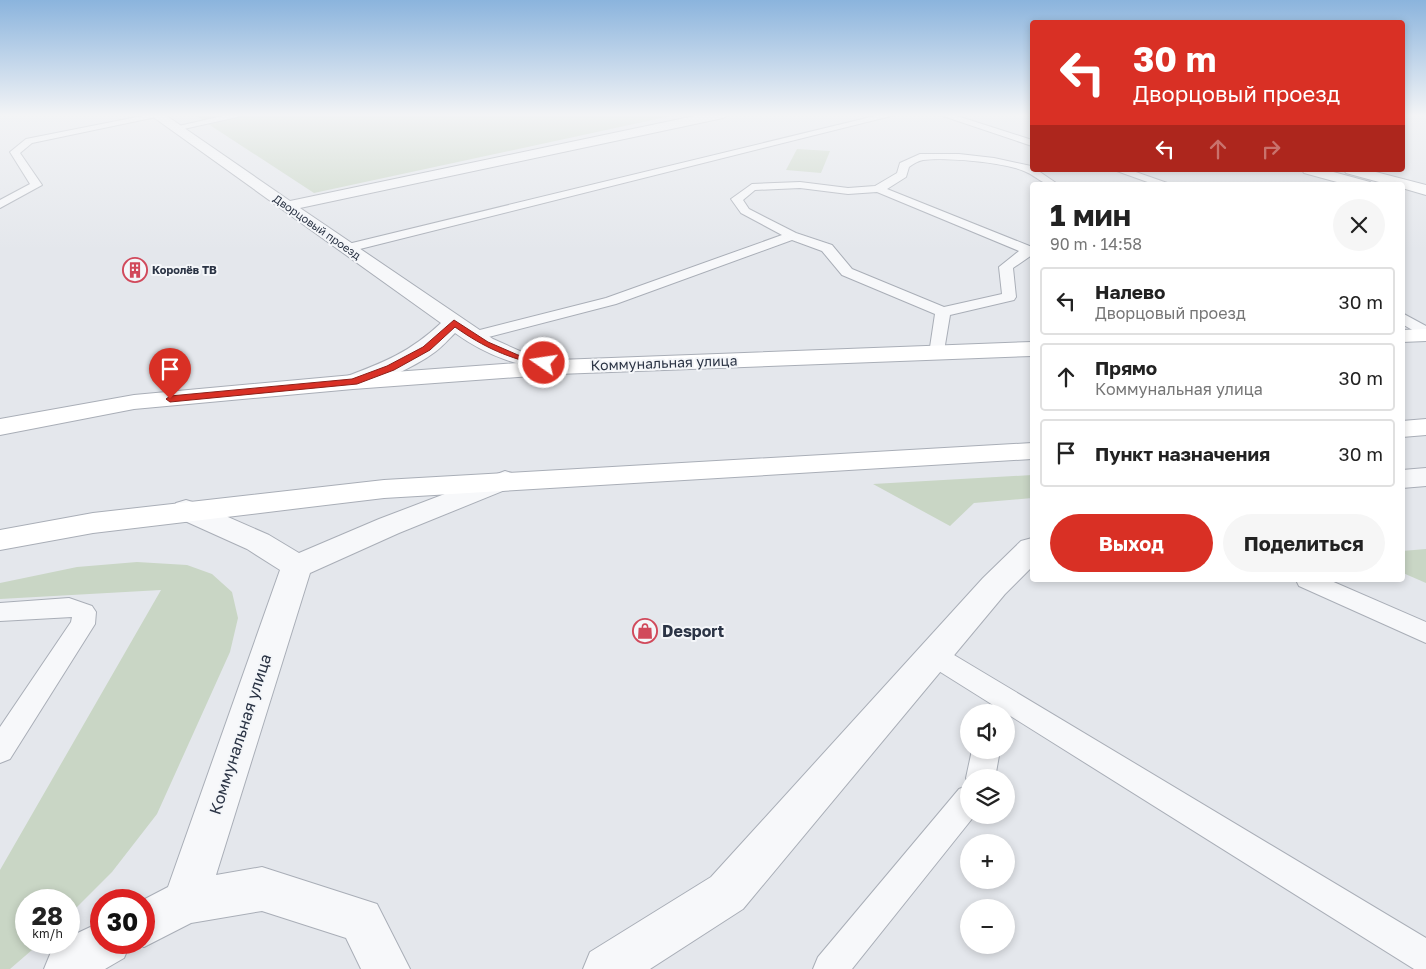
<!DOCTYPE html>
<html lang="ru">
<head>
<meta charset="utf-8">
<style>
	:root { --surface:#fff; --page:#f6f6f6; --text:#222; --muted:#767676; --line:#e0e0e0; --accent:#d93025 }
	body { margin:0; font-family:"Golos Text",sans-serif; background:var(--page); color:var(--text); height:100vh; display:flex; flex-direction:column; font-size:19px; white-space:nowrap }
	* { box-sizing:border-box; margin:0 }
	p { font-size:16px; color:var(--muted) }
	.icon { flex:none; width:28px; height:28px; fill:none; stroke:currentColor; stroke-width:2; stroke-linecap:round; stroke-linejoin:round }
	.map { position:relative; flex:1; overflow:hidden }
	.drawer { position:absolute; left:1030px; top:182px; width:375px; height:400px; display:flex; flex-direction:column; background:var(--surface); border-radius:5px; box-shadow:0 2px 8px #0003 }
	.drawer>* { flex:none }
	.hud { position:absolute; left:1030px; top:20px; width:375px; height:152px; border-radius:5px; box-shadow:0 2px 8px #0003; background:#d93025; color:#fff; overflow:hidden }
	.buttons { position:absolute; left:960px; top:704px; display:grid; gap:10px }
	.buttons a { display:grid; place-items:center; width:55px; height:55px; border-radius:50%; background:var(--surface); box-shadow:0 2px 8px #0003; font-size:25px }
	.speed { position:absolute; left:15px; top:889px; display:flex; gap:10px; font-size:25px; font-weight:700; text-align:center }
	.speed>* { display:grid; place-content:center; width:65px; height:65px; border-radius:50%; background:var(--surface); box-shadow:0 2px 8px #0003; line-height:1 }
	.speed small { font-size:12px; font-weight:400 }
	.speed .limit { border:8px solid #d22; background:#fff; color:#111 }
	.pin { position:absolute; display:grid; place-items:center; width:42px; height:42px; color:#fff; margin:-51px -21px; border-radius:50% 50% 50% 0; rotate:-45deg; box-shadow:0 0 5px #0007 }
	.pin .icon { rotate:45deg }
	.me { position:absolute; width:55px; margin:-28px; rotate:283deg; stroke-linejoin:round; filter:drop-shadow(0 0 4px #0008) }
	.turn { display:flex; align-items:center; gap:18px; height:105px; padding:0 20px; font-size:22px }
	.turn .icon { width:65px; height:65px; stroke-width:2.5 }
	.turn b { display:block; font-size:35px; line-height:42px }
	.lanes { display:flex; align-items:center; height:48px; padding:0 20px; background:#0003; justify-content:center; gap:25px; direction:ltr }
	.lanes .off { opacity:.35 }
	.round { display:grid; place-items:center; flex:none; width:52px; height:52px; border-radius:26px; background:var(--page) }
	.summary { display:flex; align-items:center; justify-content:space-between; height:85px; padding:0 20px }
	h1 { font-size:30px; font-weight:700; line-height:38px }
	.cta { display:flex; gap:10px; margin-top:auto; padding:10px 20px }
	.cta a { flex:1; height:58px; border-radius:30px; background:var(--accent); color:#fff; font-size:20px; font-weight:700; line-height:58px; text-align:center }
	.cta a+a { background:var(--page); color:var(--text) }
	ul { padding:0; list-style:none }
	li { display:flex; align-items:center; gap:15px; height:68px; margin:0 10px 8px; padding:0 10px; border:2px solid var(--line); border-radius:5px }
	li div { flex:1 }
	li b { display:block; font-size:19px }
	li em { font-style:normal }
	.map>svg:first-child { display:block }
</style>
</head>
<body>
<div class="map">
<svg width="1426" height="969" viewBox="0 0 1426 969">
	<rect width="100%" height="100%" fill="#e4e7ec"/>
	<!-- green -->
	<path fill="#c9d6c5" d="M193,114H680L314,193Z
		M797,149L830,151L821,173L786,170Z
		M1032,475V498L974,503L950,526L873,484Z
		M1426,549V583L1403,573L1402,551Z
		M137,562L187,565L212,574L232,592L238,618L230,652L157,814L112,872L69,915V900H26V942L40,943L10,969H0V870L161,590L0,599V583L77,567Z"/>
	<g fill="none" stroke-linecap="round" stroke-linejoin="round">
		<defs>
			<path id="service" d="M152,114L161,116L32,143L20,153L42,185L0,208V200L30,184L10,152L26,139Z
				M231,114H250L175,131L170,128Z
				M883,114H899L348,252L342,248L348,244Z
				M937,114H951L1032,140V146Z
				M959,154L994,158L1031,166L1032,170H1037L1059,185C1040,185 1039,177 1024,171C1004,162 944,157 923,160C918,161 913,164 909,167L906,177L887,189L1032,247V255L1013,268L1016,297L1014,300L950,315L943,357L937,359L929,354L935,314L842,275L822,251L792,240L616,304L473,341L465,336L468,333L606,298L782,235L741,213L731,199L752,184L800,182L848,188L875,186L897,173L900,163L920,154ZM800,188L848,194L877,192L1019,251L999,267L1002,294L944,307L852,269L832,245L796,233L749,209L743,200L755,190Z
				M1114,170H1130L1173,185H1156Z
				M1402,313L1426,326V338L1402,324Z
				M1296,580H1329L1426,622V643L1299,586Z
				M69,598L92,606L96,612L95,624L10,759L0,763V727L71,622L72,617L0,621V603Z
				M935,646L944,649L1426,938V969H1414L926,663L922,656L926,649Z
				M972,750H1000L995,778H969V785L966,778Z
				M969,785V815H975L852,969H813L818,957L959,789Z"/>
			<path id="minor" d="M149,114H164L290,201L704,114H729L723,118L300,208L493,339L522,352L566,362L569,367L566,372L558,374C516,364 490,358 455,333C449,339 442,347 435,352C418,365 365,392 345,387L341,382L345,377C385,362 410,352 441,323Z
				M1426,468V486L1402,488V470Z
				M505,471L515,474L519,480L515,486L399,533L310,573L216,875L262,867L377,904L410,969H361L346,938L262,911L191,923L144,947L134,942H144L143,900L168,887L280,570L247,549L176,517L172,510L176,503L186,500L196,503L269,535L299,553L379,519Z
				M1032,538V567L1005,594L743,909L650,969H583L590,952L711,877L983,578L1021,541Z
				M101,922V942H131L124,958L105,969H44L51,952L63,942H69V937Z"/>
			<path id="secondary" d="M1302,170H1326L1370,182L1373,185H1348L1304,173Z
				M1344,170H1368L1426,185V195L1402,188V185H1390L1346,173Z
				M1426,329V341L1402,342V330Z
				M1032,342V356L558,374L353,389L134,409L0,435V419L134,395L353,375L558,360Z
				M1426,419V435L1402,437V421Z
				M1032,443V459L384,498L93,533L0,550V530L93,513L384,480Z"/>
		</defs>
		<!-- service casing -->
		<use href="#service" stroke="#a9aeb7" stroke-width="2"/>
		<!-- minor casing -->
		<use href="#minor" stroke="#a9aeb7" stroke-width="2"/>
		<!-- secondary casing -->
		<use href="#secondary" stroke="#a9aeb7" stroke-width="2"/>
		<!-- service -->
		<use href="#service" fill="#f7f8fa" fill-rule="evenodd"/>
		<!-- minor -->
		<use href="#minor" fill="#f7f8fa" fill-rule="evenodd"/>
		<!-- secondary -->
		<use href="#secondary" fill="#fff" fill-rule="evenodd"/>
	</g>
	<!-- sky -->
	<linearGradient id="sky" x2="0" y2="1"><stop stop-color="#8bb4dd"/><stop offset="0.46" stop-color="#f3f4f6"/><stop offset="1" stop-color="#f3f4f6" stop-opacity="0"/></linearGradient>
	<rect width="1426" height="250" fill="url(#sky)"/>
	<!-- route -->
	<path fill="#d93025" stroke="#8d1f18" d="M454,320L488,342L518,355L548,363L544,366C508,358 485,348 455,327L430,350L394,370L357,384L170,402L166,399L170,396L352,379L387,366L423,347Z"/>
	<!-- icons -->
	<defs>
		<symbol id="building-ring" viewBox="-11 -11 22 22"><circle r="9.5" fill="#f4f6f9" stroke="#d1495b" stroke-width="1.5"/><path d="M-4-6H4V6H1V3H-1V6H-4ZM-2.5-4.3h1.7v1.8h-1.7ZM.8-4.3h1.7v1.8H.8ZM-2.5-1h1.7V.8h-1.7ZM.8-1h1.7V.8H.8Z" fill="#d1495b"/></symbol>
		<symbol id="shop-ring" viewBox="-11 -11 22 22"><circle r="9.5" fill="#f4f6f9" stroke="#d1495b" stroke-width="1.5"/><path d="M-5-2.5h2.3a2.7 3.5 0 0 1 5.4 0H5L5.5 6h-11ZM-1.5-2.5h3a1.5 2.3 0 0 0-3 0Z" fill="#d1495b"/></symbol>
	</defs>
	<g fill-rule="evenodd">
		<use href="#building-ring" x="121" y="256" width="28" height="28"/>
		<use href="#shop-ring" x="631" y="617" width="28" height="28"/>
	</g>
	<g text-anchor="middle" stroke-width="4" stroke-linejoin="round" paint-order="stroke">
		<!-- far-street labels -->
		<g font-size="11" fill="#2b3445" stroke="#f4f6f9">
			<text transform="translate(317 227) rotate(35)" y="4">Дворцовый проезд</text>
		</g>
		<!-- far-poi labels -->
		<g font-size="11" font-weight="bold" fill="#2b3445" stroke="#f4f6f9" text-anchor="start">
			<text x="152" y="274">Королёв ТВ</text>
		</g>
		<!-- street labels -->
		<g font-size="14" fill="#2b3445" stroke="#f4f6f9">
			<text transform="translate(664 363) rotate(-2)" y="5">Коммунальная улица</text>
		</g>
		<!-- near-poi labels -->
		<g font-size="16" font-weight="bold" fill="#2b3445" stroke="#f4f6f9" text-anchor="start">
			<text x="662" y="637">Desport</text>
		</g>
		<!-- near-street labels -->
		<g font-size="16" fill="#2b3445" stroke="#f4f6f9">
			<text transform="translate(240 734) rotate(-72)" y="6">Коммунальная улица</text>
		</g>
	</g>
</svg>
<div class="buttons">
<a><svg class="icon" aria-label="sound" viewBox="0 0 24 24"><path d="M4 9h4l5-4v14l-5-4H4zM17 9q2 3 0 6"/></svg></a>
<a><svg class="icon" aria-label="layers" viewBox="0 0 24 24"><path d="M12 4l9 5-9 5-9-5zM3 14l9 5 9-5"/></svg></a>
<a>+</a>
<a>−</a>
</div>
<div class="speed"><div>28<small>km/h</small></div><div class="limit">30</div></div>
<div class="pin" style="left:170px;top:399px;background:#d93025"><svg class="icon" aria-label="arrive" viewBox="0 0 24 24"><path d="M6 21V4h12l-3 4 3 4H6"/></svg></div>
<svg class="me" style="left:544px;top:363px" viewBox="-20 -20 40 40"><circle r="17" fill="#d93025" stroke="#fff" stroke-width="3"/><path d="M0-11L8 9 0 5-8 9z" fill="#fff"/></svg>
<div class="hud">
<div class="turn"><svg class="icon" aria-label="left" viewBox="0 0 24 24"><path d="M17 20v-9H6M10 6l-5 5 5 5"/></svg><div><b>30 m</b>Дворцовый проезд</div></div>
<div class="lanes"><svg class="icon" aria-label="left" viewBox="0 0 24 24"><path d="M17 20v-9H6M10 6l-5 5 5 5"/></svg><svg class="icon off" aria-label="ahead" viewBox="0 0 24 24"><path d="M12 20V5M6 11l6-6 6 6"/></svg><svg class="icon off" aria-label="right" viewBox="0 0 24 24"><path d="M7 20v-9h11M14 6l5 5-5 5"/></svg></div>
</div>
<section class="drawer">
<div class="summary"><div><h1>1 мин</h1><p>90 m · 14:58</p></div><a class="round"><svg class="icon" aria-label="close" viewBox="0 0 24 24"><path d="M6 6l12 12M18 6L6 18"/></svg></a></div>
<ul>
<li><svg class="icon" aria-label="left" viewBox="0 0 24 24"><path d="M17 20v-9H6M10 6l-5 5 5 5"/></svg><div><b>Налево</b><p>Дворцовый проезд</p></div><em>30 m</em></li>
<li><svg class="icon" aria-label="ahead" viewBox="0 0 24 24"><path d="M12 20V5M6 11l6-6 6 6"/></svg><div><b>Прямо</b><p>Коммунальная улица</p></div><em>30 m</em></li>
<li><svg class="icon" aria-label="arrive" viewBox="0 0 24 24"><path d="M6 21V4h12l-3 4 3 4H6"/></svg><div><b>Пункт назначения</b></div><em>30 m</em></li>
</ul>
<div class="cta"><a>Выход</a><a>Поделиться</a></div>
</section>
</div>
</body>
</html>
